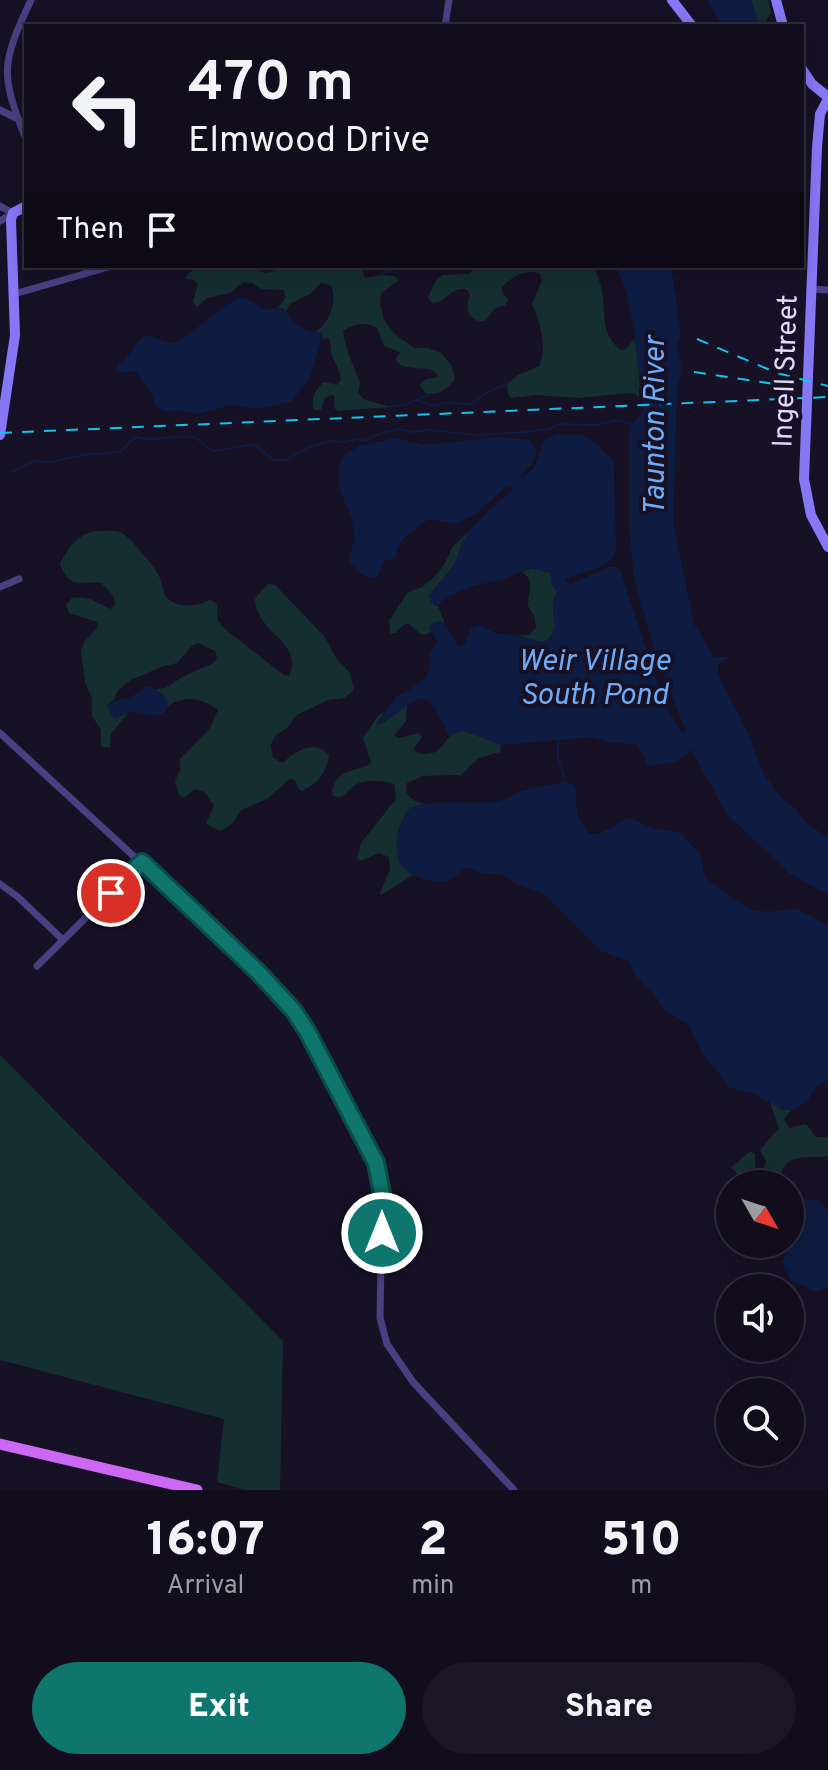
<!DOCTYPE html>
<html lang="en">
<head>
<meta charset="utf-8">
<style>
	:root { --surface:#110d1c; --page:#1a1625; --text:#f1f3f6; --muted:#9c9ca3; --line:#302d3b; --accent:#0f766e }
	body { margin:0; font-family:Overpass,sans-serif; background:var(--page); color:var(--text); height:100vh; display:flex; flex-direction:column; font-size:30px; white-space:nowrap }
	* { box-sizing:border-box; margin:0 }
	p { font-size:26px; color:var(--muted) }
	.icon { flex:none; width:44px; height:44px; fill:none; stroke:currentColor; stroke-width:2; stroke-linecap:round; stroke-linejoin:round }
	.map { position:relative; height:1490px; overflow:hidden }
	.panel { display:flex; flex-direction:column; background:var(--surface); flex:1 }
	.panel>* { flex:none }
	.guide { position:absolute; left:24px; top:24px; width:780px; height:244px; border-radius:0px; box-shadow:0 4px 20px #0003,0 0 0 2px var(--line); background:#110d1c; color:var(--text); overflow:hidden }
	.needle { width:52px; rotate:129deg }
	.fabs { position:absolute; left:716px; top:1170px; display:grid; gap:16px }
	.fabs a { display:grid; place-items:center; width:88px; height:88px; border-radius:50%; background:var(--surface); box-shadow:0 4px 20px #0003,0 0 0 2px var(--line); font-size:40px }
	.pin { position:absolute; display:grid; place-items:center; width:68px; height:68px; color:#fff; margin:-34px; border:4px solid #fff; border-radius:50%; box-shadow:0 2px 8px #0007 }
	.me { position:absolute; width:88px; margin:-44px; rotate:0deg; stroke-linejoin:round; filter:drop-shadow(0 0 6px #0008) }
	.turn { display:flex; align-items:center; gap:28px; height:168px; padding:0 32px; font-size:36px }
	.turn .icon { width:104px; height:104px; stroke-width:2.5 }
	.turn b { display:block; font-size:56px; line-height:68px }
	.then { display:flex; align-items:center; height:76px; padding:0 32px; background:#0003; gap:16px; font-size:30px }
	.eta { display:flex; justify-content:space-evenly; align-items:center; height:136px; text-align:center }
	.eta b { font-size:48px; font-weight:800; line-height:56px }
	.cta { display:flex; gap:16px; margin-top:auto; padding:16px 32px }
	.cta a { flex:1; height:92px; border-radius:48px; background:var(--accent); color:#fff; font-size:32px; font-weight:800; line-height:92px; text-align:center }
	.cta a+a { background:var(--page); color:var(--text) }
	.map>svg:first-child { display:block }
</style>
</head>
<body>
<div class="map">
<svg width="828" height="1490" viewBox="0 0 828 1490">
	<rect width="100%" height="100%" fill="#171126"/>
	<!-- green -->
	<path fill="#152e30" d="M751,0H768L771,12L766,22L758,23Z
		M197,266H250L265,273L293,266H361L365,278L380,275L395,276L398,281L381,293L380,303L384,320L395,334L414,348H428L441,353L452,366L455,379C449,389 436,397 425,393L420,385L426,379L438,377L435,372C424,366 412,370 400,365L396,359L400,352L384,346L377,328C366,321 354,324 343,331C345,350 354,365 360,383L358,392L363,399L390,407L338,411L334,408L335,397L332,394L324,399L321,410H314C309,401 316,388 324,382L337,385L341,379C339,370 336,364 332,356C330,350 331,344 329,338L323,339L321,332H316C330,321 338,302 331,285L321,283L310,294L290,304L286,311L278,307L286,298L284,290L261,289L252,283L243,282L230,293L207,298L197,307L193,302L198,284L194,280L186,279V276Z
		M479,266L519,269L530,266H594C597,274 600,282 602,291C606,314 600,334 621,350L626,349L634,339C640,359 638,379 642,400L635,394L629,393L579,398L536,395L511,398L508,394L507,384L518,375L539,366C548,348 540,322 532,304L542,280L539,273C525,269 511,277 502,287L503,294L508,299L506,305L495,308L485,321C468,323 465,308 470,295L467,290C450,285 445,306 431,302L428,297L436,280L443,275L468,274Z
		M470,530C463,541 461,554 454,565C445,578 431,587 431,602L438,606L445,624L440,621L429,628L431,632C418,638 419,631 409,624H405L395,633H390L389,621L407,593L422,587L433,578L443,567L452,548Z
		M96,531C104,531 115,530 122,533C129,536 156,568 159,576C163,583 162,594 168,599C180,609 197,606 210,600L217,604L218,621L226,630L284,675L289,676C304,640 256,635 255,598L268,584L275,585L325,637L336,658L349,672L354,687L352,692L344,698L328,700L297,715L287,728L275,736L271,745L273,758L283,763C295,751 314,739 329,755C326,773 319,784 301,791L297,786L295,780L291,778L267,799L241,810L233,823L221,831L211,827L206,823L214,806L205,792L195,789L184,798L179,795L175,781L180,769V759L210,728L218,710C200,697 185,695 166,707L168,703L156,689L165,688L186,675L214,663L217,657L215,651L198,643L192,646L177,663L161,667L129,681L118,690L114,700L110,702L118,717L128,713L111,734L110,748L101,746V730L92,716V698L85,683L81,651L84,642L98,627L97,622L69,613L66,605L72,598C89,595 96,603 111,609L115,605L113,595L101,583C79,580 71,591 60,564C69,546 77,535 96,531Z
		M531,568L551,573L557,592C544,613 568,627 543,643L517,635H529L536,628L534,616L528,606C527,593 537,581 522,572Z
		M407,705L406,721L394,735L399,738L418,733L422,737L413,749C420,757 429,754 438,751L449,737L462,730L501,745L500,752L479,758L461,775L422,776L407,783C403,797 415,802 427,804L420,805L399,827C397,847 394,863 413,875L381,895L380,893L390,869L389,857L379,853L360,861L357,858L361,843L396,799L394,784C383,780 365,779 355,785C345,792 346,799 333,796L332,791C338,769 351,772 369,765L371,762L363,738L378,716L384,712L376,725L384,722Z
		M0,1055L283,1341L280,1490H244L217,1482L224,1419L0,1360Z
		M770,1102L783,1110H791L784,1119L789,1128L806,1124L816,1137H828V1156C803,1160 786,1149 777,1184H746L731,1167L751,1151L755,1154V1168L759,1174H763L766,1161L760,1150L779,1128Z"/>
	<!-- water -->
	<path fill="#0e1c42" d="M707,0H751L760,26H722Z
		M616,266H671L681,335L677,344L682,369L677,390L673,522L694,624L714,657H728L718,665V675L748,733L763,773L781,797L796,809L804,821L828,838V895L789,873L727,814L691,750L677,761L650,766L647,765L643,753L635,744L612,743L592,737L501,745L462,730L449,737C422,669 415,710 375,726L396,697L408,691L426,677L430,667V654L437,641L429,628L431,623L440,621L447,627L459,647L465,645L471,628L480,625L497,634H509L543,643C568,627 544,613 557,592L552,585L551,573L529,568L506,578L474,586L446,597L436,607L431,602L429,595L454,565L463,541L470,530L489,510L512,491L513,489L509,486L503,489L477,513L455,524L430,519L424,522L401,541L395,557L384,562L377,577C364,580 354,570 349,559C351,550 355,542 354,533C353,506 328,488 343,456L359,446L397,438L423,445L500,437L530,440L536,449C537,463 529,467 521,476L522,478L534,468L544,441L556,434L581,435L597,444L612,460L614,464L616,551C611,568 582,572 567,578L565,581L571,584L609,567H619L664,703L680,730L682,733L686,731L658,662L634,579L629,526V435C630,422 640,420 643,410C636,362 637,311 616,266Z
		M237,298L247,299L264,309L283,308C298,327 299,329 323,333L310,377L292,401L258,409L231,405L197,414L180,410L167,412L155,405L151,392L135,371L121,373L116,371L117,365C130,359 132,345 145,336C157,335 164,345 176,343Z
		M147,686L156,689L167,699C169,726 146,711 132,712C126,712 120,716 114,719L107,706L110,702L131,697Z
		M565,781L575,786L577,814L588,834H599L629,818L653,828L680,833L701,855L704,874L708,880C746,906 746,918 796,908L828,926V1081L817,1086L806,1103L791,1110H784L754,1094L730,1088L702,1052L688,1024L665,1010L654,994L635,976L630,962L601,951L543,893L519,885L501,874H484L467,867C460,870 458,875 451,879C435,887 412,876 400,865C393,847 397,822 410,808C435,799 466,804 493,802C505,802 511,795 522,791C534,787 551,786 565,781Z
		M804,1199L818,1200L828,1212V1287L817,1292L792,1281L783,1267L785,1250L795,1243L790,1239V1202Z"/>
	<g fill="none" stroke-linecap="round" stroke-linejoin="round">
		<!-- stream -->
		<path stroke="#0e1c42" stroke-width="2" d="M463,266L477,268
			M380,275L397,266
			M417,400L432,406L446,403L471,404L488,392L507,384
			M390,407L407,404L428,395
			M12,472L35,461L51,462L83,455L120,452L135,437C158,443 171,434 193,437C200,439 205,448 214,451L253,444L274,460H286L310,447L330,441L346,442L356,439L364,441L379,434L398,429L412,432L431,430L473,435L527,432L549,429L560,424L596,425L619,420L634,425
			M558,741V756L565,781"/>
		<!-- street -->
		<path stroke="#494082" stroke-width="7" d="M445,26L449,0
			M0,110L16,118
			M26,139C0,74 1,64 31,0
			M0,206L13,213L0,221
			M811,289L828,290
			M14,294L112,266
			M0,587L19,579
			M0,733L230,945L286,1002L305,1027L364,1136L379,1173L382,1204L380,1318L387,1344L413,1382L514,1490
			M0,884L18,897L62,939
			M37,966L142,862"/>
		<!-- secondary -->
		<path stroke="#8677f5" stroke-width="10" d="M672,0L692,26
			M776,0L783,26
			M802,69L812,84L828,97
			M828,99L820,114L817,147L804,479L811,515L828,547
			M0,435L15,335L11,220L13,213L26,206"/>
		<!-- primary -->
		<path stroke="#cd68f4" stroke-width="11" d="M0,1444L197,1490"/>
		<!-- rail -->
		<path stroke="#13c3ee" stroke-width="2" stroke-dasharray="12 10" stroke-linecap="butt" d="M697,339L777,373L828,386
			M694,372L788,386
			M0,433L828,397"/>
	</g>
	<g fill="none" stroke-linecap="round" stroke-linejoin="round">
		<defs>
			<path id="route" d="M111,893L142,862L259,973L294,1011L307,1031L376,1163L382,1193V1233"/>
		</defs>
		<!-- route casing -->
		<use href="#route" stroke="#0a4d48" stroke-width="20"/>
		<!-- route -->
		<use href="#route" stroke="#0f766e" stroke-width="14"/>
	</g>
	<g text-anchor="middle" stroke-width="8" stroke-linejoin="round" paint-order="stroke">
		<!-- street labels -->
		<g font-size="28" fill="#e0d9fc" stroke="#171126">
			<text transform="translate(784 371) rotate(-88)" y="10">Ingell Street</text>
		</g>
		<!-- water labels -->
		<g font-size="30" font-style="italic" fill="#6faaf5" stroke="#171126">
			<text transform="translate(654 426) rotate(-90)" y="10">Taunton River</text>
			<text x="594" y="670">Weir Village<tspan x="594" dy="34">South Pond</tspan></text>
		</g>
	</g>
</svg>
<div class="fabs">
<a><svg class="needle" viewBox="-14 -14 28 28"><path d="M0-13l5 13h-10z" fill="#e53935"/><path d="M0 13l5-13h-10z" fill="#9c9ca3"/></svg></a>
<a><svg class="icon" aria-label="sound" viewBox="0 0 24 24"><path d="M4 9h4l5-4v14l-5-4H4zM17 9q2 3 0 6"/></svg></a>
<a><svg class="icon" aria-label="search" viewBox="0 0 24 24"><circle cx="10" cy="10" r="6"/><path d="M15 15l6 6"/></svg></a>
</div>
<div class="pin" style="left:111px;top:893px;background:#d93025"><svg class="icon" aria-label="arrive" viewBox="0 0 24 24"><path d="M6 21V4h12l-3 4 3 4H6"/></svg></div>
<svg class="me" style="left:382px;top:1233px" viewBox="-20 -20 40 40"><circle r="17" fill="#0f766e" stroke="#fff" stroke-width="3"/><path d="M0-11L8 9 0 5-8 9z" fill="#fff"/></svg>
<div class="guide">
<div class="turn"><svg class="icon" aria-label="left" viewBox="0 0 24 24"><path d="M17 20v-9H6M10 6l-5 5 5 5"/></svg><div><b>470 m</b>Elmwood Drive</div></div>
<div class="then">Then<svg class="icon" aria-label="arrive" viewBox="0 0 24 24"><path d="M6 21V4h12l-3 4 3 4H6"/></svg></div>
</div>
</div>
<section class="panel">
<div class="eta">
<div><b>16:07</b><p>Arrival</p></div>
<div><b>2</b><p>min</p></div>
<div><b>510</b><p>m</p></div>
</div>
<div class="cta"><a>Exit</a><a>Share</a></div>
</section>
</body>
</html>
